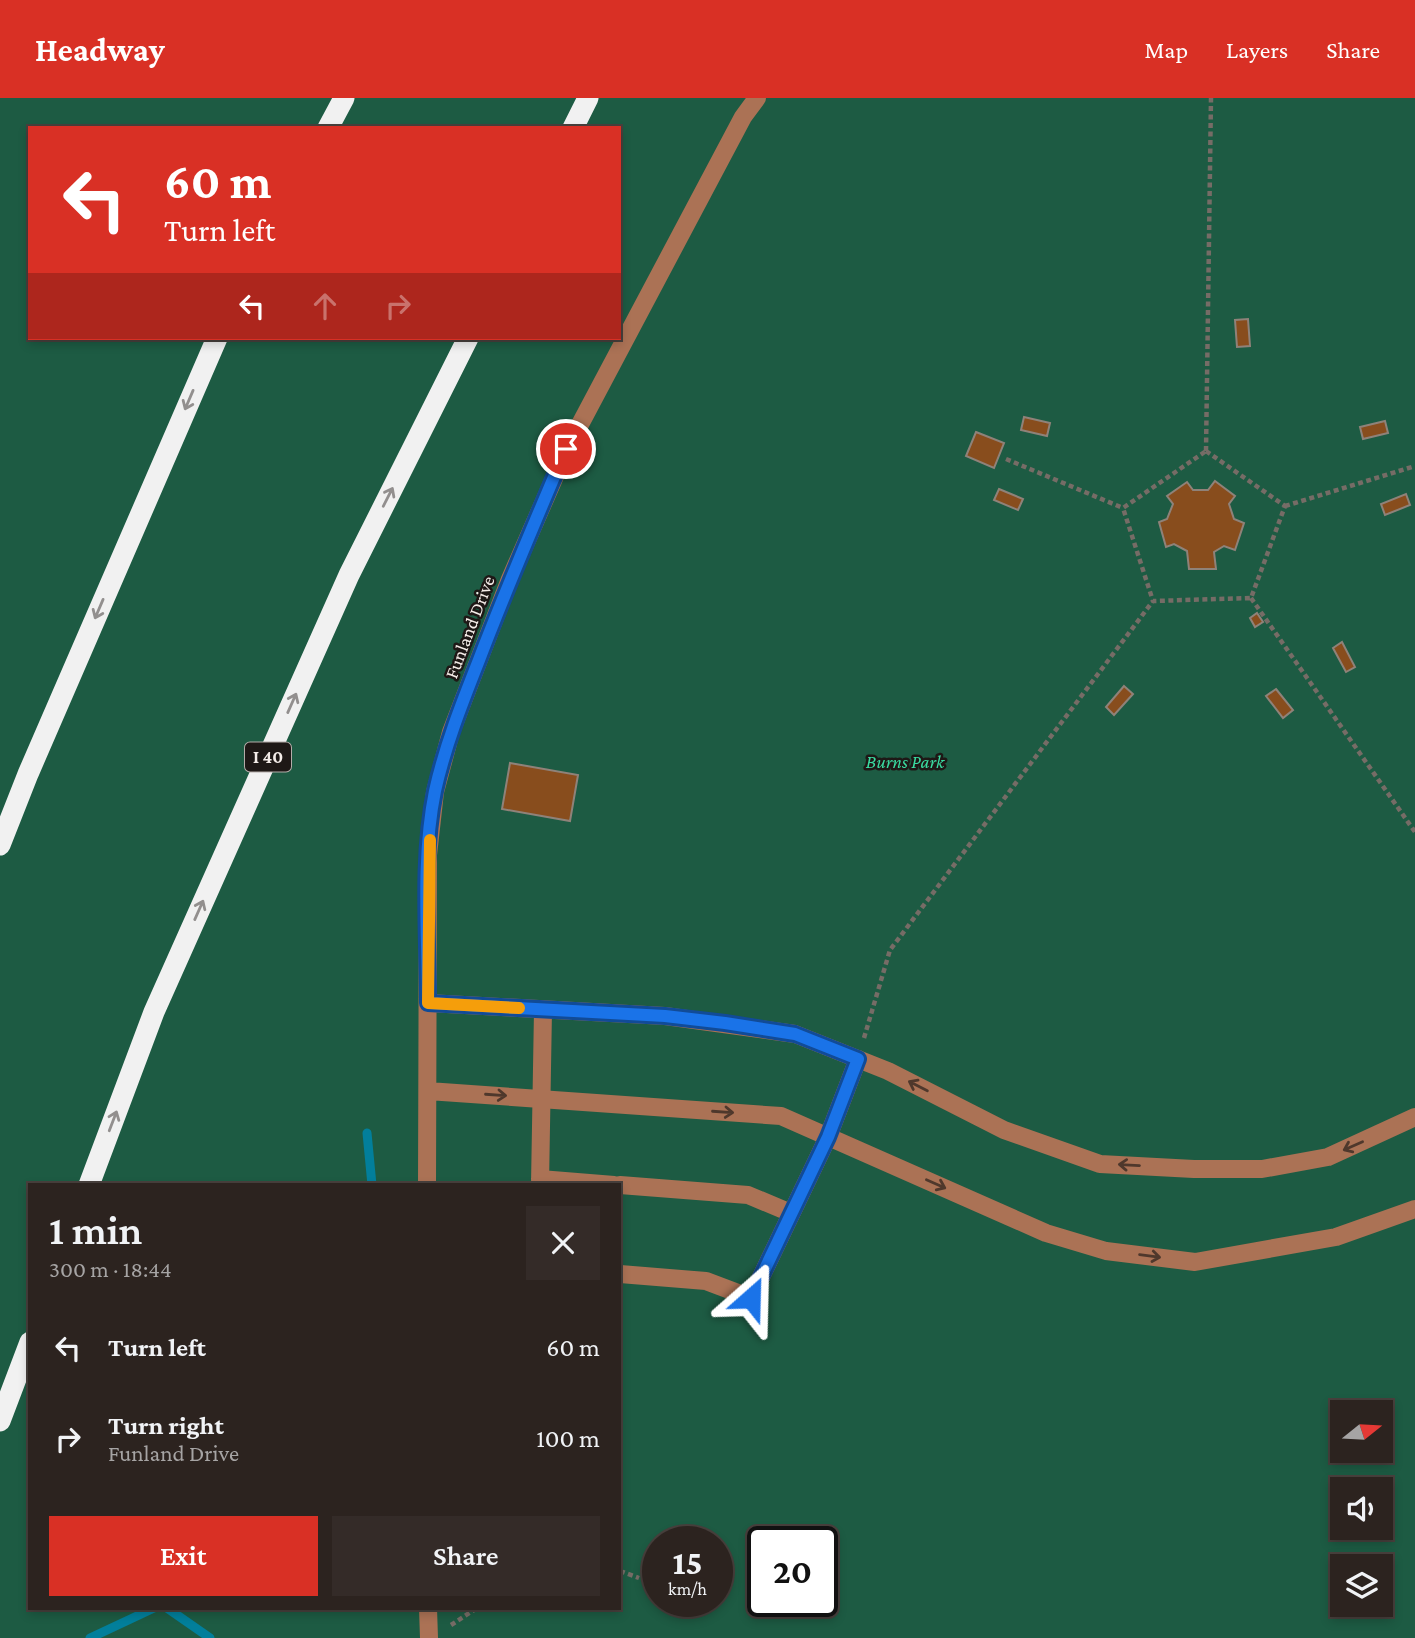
<!DOCTYPE html>
<html lang="en">
<head>
<meta charset="utf-8">
<style>
	:root { --surface:#2c231f; --page:#342b28; --text:#f1f3f6; --muted:#a6a4a4; --line:#48403d; --accent:#d93025 }
	body { margin:0; font-family:"Crimson Pro",serif; background:var(--page); color:var(--text); height:100vh; display:flex; flex-direction:column; font-size:26px; white-space:nowrap }
	* { box-sizing:border-box; margin:0 }
	p { font-size:23px; color:var(--muted) }
	.icon { flex:none; width:38px; height:38px; fill:none; stroke:currentColor; stroke-width:2; stroke-linecap:round; stroke-linejoin:round }
	.map { position:relative; flex:1; overflow:hidden }
	.drawer { position:absolute; left:28px; top:1085px; width:593px; height:427px; display:flex; flex-direction:column; background:var(--surface); border-radius:0px; box-shadow:0 4px 10px #0003,0 0 0 2px var(--line) }
	.drawer>* { flex:none }
	.hud { position:absolute; left:28px; top:28px; width:593px; height:214px; border-radius:0px; box-shadow:0 4px 10px #0003,0 0 0 2px var(--line); background:#d93025; color:#fff; overflow:hidden }
	.needle { width:46px; rotate:72deg }
	.fabs { position:absolute; left:1330px; top:1302px; display:grid; gap:14px }
	.fabs a { display:grid; place-items:center; width:63px; height:63px; border-radius:0px; background:var(--surface); box-shadow:0 4px 10px #0003,0 0 0 2px var(--line); font-size:35px }
	.speed { position:absolute; left:642px; top:1428px; display:flex; gap:14px; font-size:35px; font-weight:700; text-align:center }
	.speed>* { display:grid; place-content:center; width:91px; height:91px; border-radius:50%; background:var(--surface); box-shadow:0 4px 10px #0003,0 0 0 2px var(--line); line-height:1 }
	.speed small { font-size:18px; font-weight:400 }
	.speed .limit { border:4px solid #111; border-radius:10px; background:#fff; color:#111 }
	.pin { position:absolute; display:grid; place-items:center; width:60px; height:60px; color:#fff; margin:-30px; border:4px solid #fff; border-radius:50%; box-shadow:0 2px 7px #0007 }
	.me { position:absolute; width:77px; margin:-38px; rotate:25deg; stroke-linejoin:round; filter:drop-shadow(0 0 5px #0008) }
	.turn { display:flex; align-items:center; gap:24px; height:147px; padding:0 21px; font-size:32px }
	.turn .icon { width:91px; height:91px; stroke-width:2.5 }
	.turn b { display:block; font-size:49px; line-height:60px }
	.lanes { display:flex; align-items:center; height:66px; padding:0 21px; background:#0003; justify-content:center; gap:35px; direction:ltr }
	.lanes .off { opacity:.35 }
	.round { display:grid; place-items:center; flex:none; width:74px; height:74px; border-radius:0px; background:var(--page) }
	.headline { display:flex; align-items:center; justify-content:space-between; height:119px; padding:0 21px }
	h1 { font-size:42px; font-weight:600; line-height:52px }
	.primary-button { display:flex; gap:14px; margin-top:auto; padding:14px 21px }
	.primary-button a { flex:1; height:80px; border-radius:0px; background:var(--accent); color:#fff; font-size:28px; font-weight:600; line-height:80px; text-align:center }
	.primary-button a+a { background:var(--page); color:var(--text) }
	ul { padding:0; list-style:none }
	li { display:flex; align-items:center; gap:21px; height:91px; padding:0 21px }
	li div { flex:1 }
	li b { display:block; font-size:26px }
	li em { font-style:normal }
	header { display:flex; align-items:center; gap:42px; box-sizing:border-box; height:98px; padding:0 35px; background:var(--accent); color:#fff }
	header strong { font-size:33px }
	nav { display:flex; gap:38px; margin-inline-start:auto; font-size:24px }
	.map>svg:first-child { display:block }
</style>
</head>
<body>
<header>
<strong>Headway</strong>
<nav><a>Map</a><a>Layers</a><a>Share</a></nav>
</header>
<div class="map">
<svg width="1415" height="1540" viewBox="0 0 1415 1540">
	<rect width="100%" height="100%" fill="#3b2f29"/>
	<!-- green -->
	<path fill="#1d5b43" fill-rule="evenodd" d="M0,0H1415V1540H0ZM30,30H620V240H30ZM30,1087H620V1510H30ZM1342,1314H1381V1353H1342ZM1342,1391H1381V1430H1342ZM658,1444H718V1503H658ZM763,1444H822V1503H763ZM1342,1468H1381V1507H1342Z"/>
	<g fill="none" stroke-linecap="round" stroke-linejoin="round">
		<!-- stream -->
		<path stroke="#027f9b" stroke-width="9" d="M367,1035L372,1087
			M167,1510L210,1540
			M90,1540L154,1510"/>
	</g>
	<!-- building -->
	<path fill="#884d1d" stroke="#8f8279" stroke-width="2" d="M1248,221L1250,248L1237,249L1235,222Z
		M1024,319L1050,325L1047,338L1021,332Z
		M1385,323L1388,335L1363,341L1360,329Z
		M976,334L1004,345L994,370L966,358Z
		M1215,383L1235,398L1229,406L1234,421L1244,425L1235,452L1224,448L1214,454L1216,471H1189L1187,453L1174,446L1166,449L1159,424L1167,421L1173,406L1167,398L1187,384L1193,392H1208Z
		M999,391L1023,401L1018,412L994,402Z
		M1406,396L1410,407L1385,417L1381,406Z
		M1257,515L1263,524L1255,529L1250,520Z
		M1342,544L1355,569L1346,574L1333,550Z
		M1124,588L1133,596L1114,617L1106,609Z
		M1276,591L1293,612L1283,620L1266,598Z
		M510,665L578,677L570,723L502,711Z"/>
	<g fill="none" stroke-linecap="round" stroke-linejoin="round">
		<!-- path -->
		<path stroke="#766c66" stroke-width="4.5" stroke-dasharray="5 3.5" stroke-linecap="butt" d="M1206,353L1285,408L1251,500L1153,503L1123,410Z
			M1206,353L1211,0
			M1006,361L1123,410
			M1285,408L1415,368
			M1251,500L1415,734
			M864,940L890,852L1153,503
			M620,1451V1458
			M620,1473L639,1480
			M572,1510H602
			M451,1527L477,1510"/>
		<!-- minor -->
		<path stroke="#ab7255" stroke-width="18" d="M428,905L665,918L795,936L888,973L1004,1032L1100,1066L1194,1071H1262L1328,1059L1415,1019
			M428,993L781,1018L1046,1135L1106,1153L1195,1164L1336,1139L1415,1111
			M540,1081L614,1087
			M427,1087L428,757L435,694L451,634L510,481L567,351L743,19L757,0
			M540,1087L543,912
			M620,1087L748,1097L791,1115
			M620,1176L706,1183L751,1200L828,1039L858,961
			M428,1510L429,1540"/>
		<!-- highway -->
		<path stroke="#f1f1f1" stroke-width="21" d="M328,30L344,0
			M573,30L588,0
			M0,747L28,676L217,240
			M89,1087L154,914L349,477L468,240
			M0,1323L30,1244"/>
	</g>
	<!-- one-way arrows -->
	<defs><path id="oneway-shaft" d="M-6 0H5M1.5-3L5.5 0L1.5 3" fill="none" stroke-width="1.6" stroke-linecap="round" stroke-linejoin="round" transform="scale(1.75)"/></defs>
	<g stroke="#928f8e">
		<use href="#oneway-shaft" transform="translate(189 302) rotate(113)"/>
		<use href="#oneway-shaft" transform="translate(388 399) rotate(-63)"/>
		<use href="#oneway-shaft" transform="translate(99 511) rotate(113)"/>
		<use href="#oneway-shaft" transform="translate(292 605) rotate(-66)"/>
		<use href="#oneway-shaft" transform="translate(199 812) rotate(-66)"/>
		<use href="#oneway-shaft" transform="translate(113 1023) rotate(-69)"/>
	</g>
	<g stroke="#4f382c">
		<use href="#oneway-shaft" transform="translate(918 988) rotate(-153)"/>
		<use href="#oneway-shaft" transform="translate(496 997) rotate(4)"/>
		<use href="#oneway-shaft" transform="translate(723 1014) rotate(4)"/>
		<use href="#oneway-shaft" transform="translate(1353 1048) rotate(156)"/>
		<use href="#oneway-shaft" transform="translate(1129 1067) rotate(-177)"/>
		<use href="#oneway-shaft" transform="translate(936 1086) rotate(24)"/>
		<use href="#oneway-shaft" transform="translate(1150 1158) rotate(7)"/>
	</g>
	<g fill="none" stroke-linecap="round" stroke-linejoin="round">
		<defs>
			<path id="route" d="M566,351C536,421 506,491 479,562C462,605 445,648 435,693C421,762 428,836 428,905L665,918L725,925L795,936L858,961L828,1039L751,1200"/>
		</defs>
		<!-- route casing -->
		<use href="#route" stroke="#114b97" stroke-width="18"/>
		<!-- route -->
		<use href="#route" stroke="#1a73e8" stroke-width="12"/>
		<!-- slow -->
		<path stroke="#f59e0b" stroke-width="12" d="M430,742L428,905L519,910"/>
	</g>
	<g text-anchor="middle" stroke-width="5" stroke-linejoin="round" paint-order="stroke">
		<!-- shield labels -->
		<rect fill="#1e1816" stroke="#b4aca9" stroke-width="2" x="245" y="644.5" width="46" height="29" rx="5"/>
		<g font-size="18" font-weight="bold" fill="#f4ece8">
			<text x="268" y="665">I 40</text>
		</g>
		<!-- street labels -->
		<g font-size="19" fill="#f4ece8" stroke="#1e1816">
			<text transform="translate(469 529) rotate(-69)" y="7">Funland Drive</text>
		</g>
		<!-- park labels -->
		<g font-size="19" font-style="italic" fill="#3adda2" stroke="#1e1816">
			<text x="905" y="670">Burns Park</text>
		</g>
	</g>
</svg>
<div class="fabs">
<a><svg class="needle" viewBox="-14 -14 28 28"><path d="M0-13l5 13h-10z" fill="#e53935"/><path d="M0 13l5-13h-10z" fill="#a6a4a4"/></svg></a>
<a><svg class="icon" aria-label="sound" viewBox="0 0 24 24"><path d="M4 9h4l5-4v14l-5-4H4zM17 9q2 3 0 6"/></svg></a>
<a><svg class="icon" aria-label="layers" viewBox="0 0 24 24"><path d="M12 4l9 5-9 5-9-5zM3 14l9 5 9-5"/></svg></a>
</div>
<div class="speed"><div>15<small>km/h</small></div><div class="limit">20</div></div>
<div class="pin" style="left:566px;top:351px;background:#d93025"><svg class="icon" aria-label="arrive" viewBox="0 0 24 24"><path d="M6 21V4h12l-3 4 3 4H6"/></svg></div>
<svg class="me" style="left:751px;top:1200px" viewBox="-20 -20 40 40"><path d="M0-17L14 15 0 8-14 15z" fill="#1a73e8" stroke="#fff" stroke-width="4"/></svg>
<div class="hud">
<div class="turn"><svg class="icon" aria-label="left" viewBox="0 0 24 24"><path d="M17 20v-9H6M10 6l-5 5 5 5"/></svg><div><b>60 m</b>Turn left</div></div>
<div class="lanes"><svg class="icon" aria-label="left" viewBox="0 0 24 24"><path d="M17 20v-9H6M10 6l-5 5 5 5"/></svg><svg class="icon off" aria-label="ahead" viewBox="0 0 24 24"><path d="M12 20V5M6 11l6-6 6 6"/></svg><svg class="icon off" aria-label="right" viewBox="0 0 24 24"><path d="M7 20v-9h11M14 6l5 5-5 5"/></svg></div>
</div>
<section class="drawer">
<div class="headline"><div><h1>1 min</h1><p>300 m · 18:44</p></div><a class="round"><svg class="icon" aria-label="close" viewBox="0 0 24 24"><path d="M6 6l12 12M18 6L6 18"/></svg></a></div>
<ul>
<li><svg class="icon" aria-label="left" viewBox="0 0 24 24"><path d="M17 20v-9H6M10 6l-5 5 5 5"/></svg><div><b>Turn left</b></div><em>60 m</em></li>
<li><svg class="icon" aria-label="right" viewBox="0 0 24 24"><path d="M7 20v-9h11M14 6l5 5-5 5"/></svg><div><b>Turn right</b><p>Funland Drive</p></div><em>100 m</em></li>
</ul>
<div class="primary-button"><a>Exit</a><a>Share</a></div>
</section>
</div>
</body>
</html>
